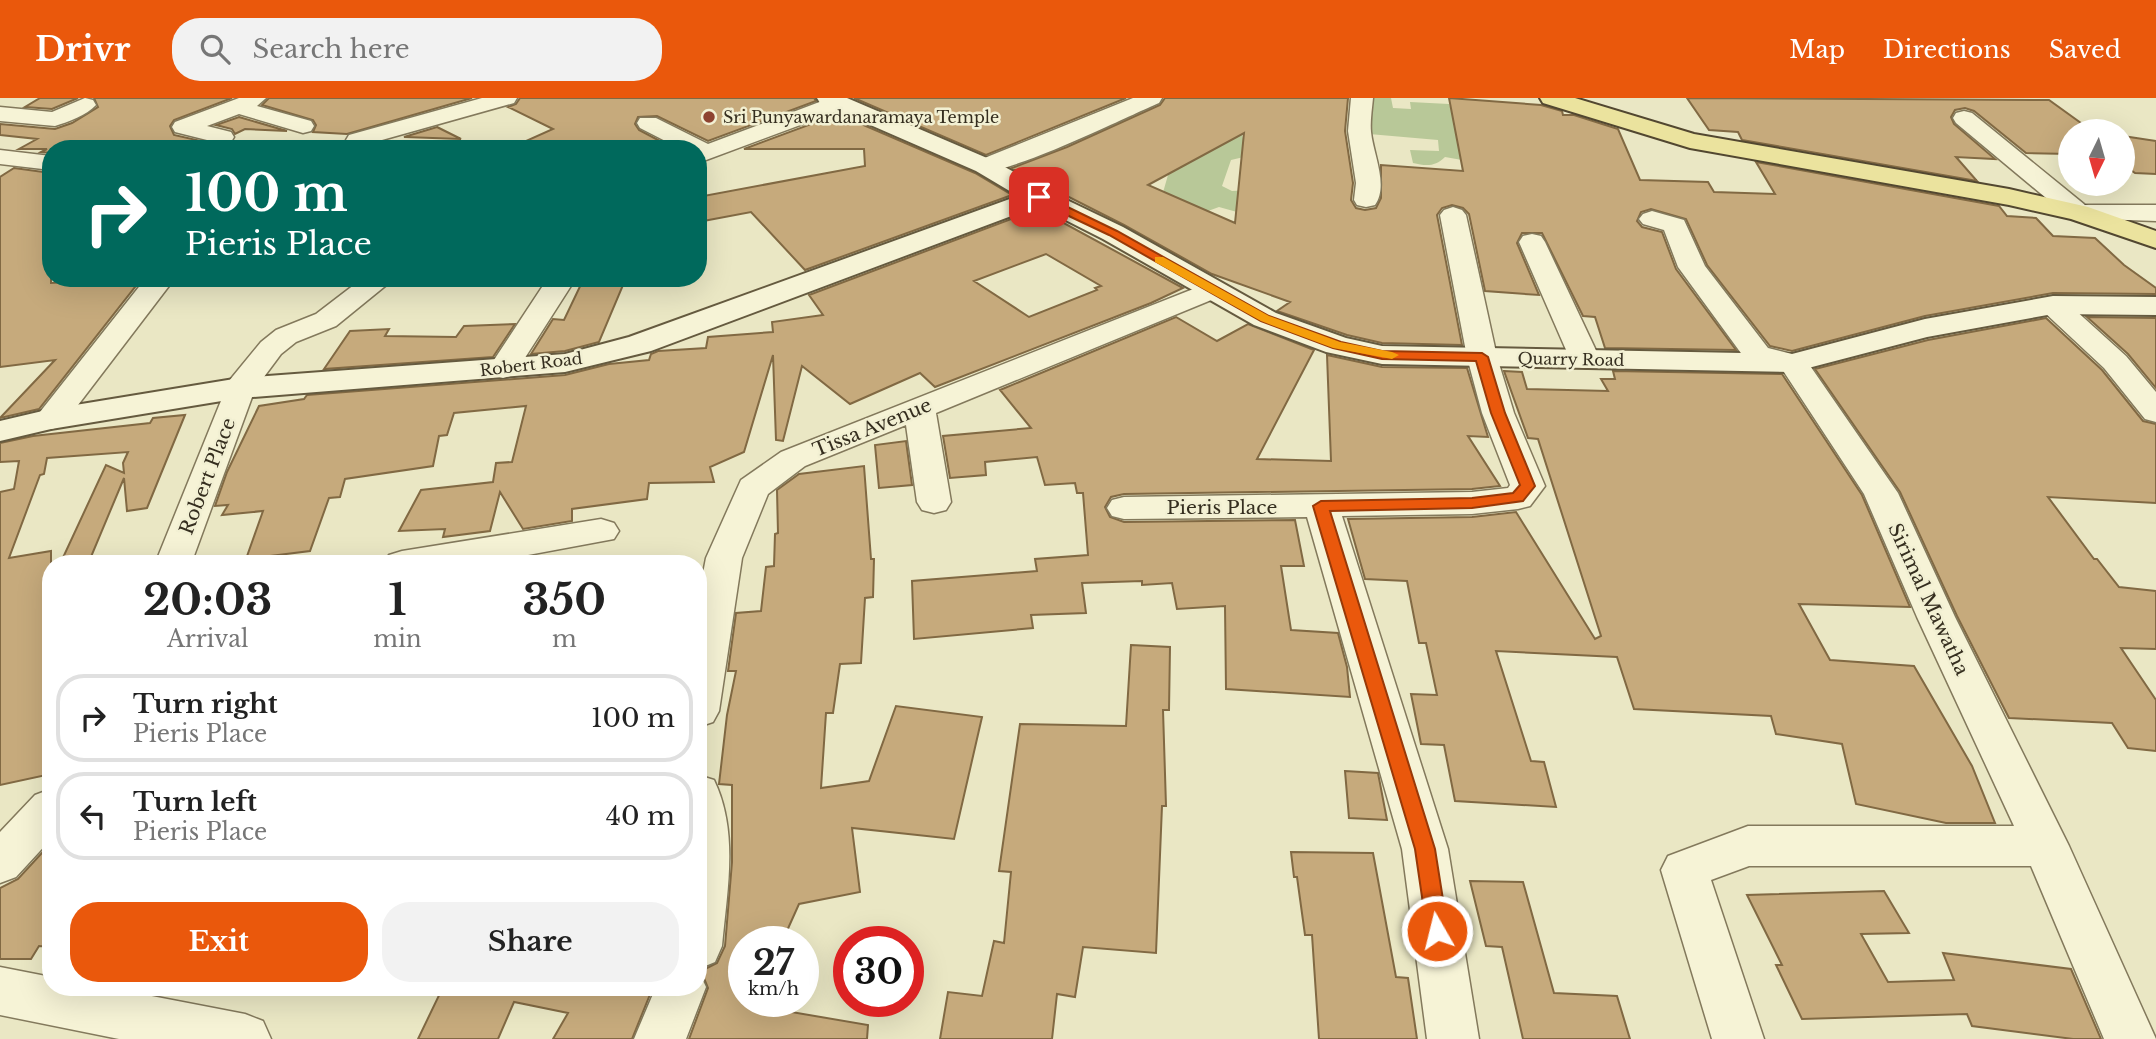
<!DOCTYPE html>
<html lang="en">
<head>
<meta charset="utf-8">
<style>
	:root { --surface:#fff; --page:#f2f2f2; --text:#222; --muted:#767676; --line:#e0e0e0; --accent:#ea580c }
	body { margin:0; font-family:"Libre Baskerville",serif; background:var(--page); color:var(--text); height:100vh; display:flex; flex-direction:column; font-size:26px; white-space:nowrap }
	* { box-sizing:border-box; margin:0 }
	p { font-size:23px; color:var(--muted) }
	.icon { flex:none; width:38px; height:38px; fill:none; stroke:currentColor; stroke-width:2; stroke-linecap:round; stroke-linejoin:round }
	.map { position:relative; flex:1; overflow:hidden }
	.side { position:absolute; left:42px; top:457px; width:665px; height:441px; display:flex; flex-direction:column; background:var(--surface); border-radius:28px; box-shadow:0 7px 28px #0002 }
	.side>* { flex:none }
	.guide { position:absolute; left:42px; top:42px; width:665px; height:147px; border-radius:28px; box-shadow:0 7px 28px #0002; background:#00695c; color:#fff; overflow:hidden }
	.needle { width:46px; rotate:185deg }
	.fabs { position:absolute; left:2058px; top:21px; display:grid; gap:14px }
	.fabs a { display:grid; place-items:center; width:77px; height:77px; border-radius:50%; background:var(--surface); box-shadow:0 7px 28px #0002; font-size:35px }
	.speed { position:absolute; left:728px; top:828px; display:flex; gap:14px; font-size:35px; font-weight:700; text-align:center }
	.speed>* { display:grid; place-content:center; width:91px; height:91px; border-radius:50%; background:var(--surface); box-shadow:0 7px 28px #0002; line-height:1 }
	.speed small { font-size:18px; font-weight:400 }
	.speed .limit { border:10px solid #d22; background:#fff; color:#111 }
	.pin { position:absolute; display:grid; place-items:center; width:60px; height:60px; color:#fff; margin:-30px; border-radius:14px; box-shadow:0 4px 10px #0006 }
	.me { position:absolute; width:77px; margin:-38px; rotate:352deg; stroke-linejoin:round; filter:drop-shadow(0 0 5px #0008) }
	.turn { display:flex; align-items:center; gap:24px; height:147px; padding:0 28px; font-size:32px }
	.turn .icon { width:91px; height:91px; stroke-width:2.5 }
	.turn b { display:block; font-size:49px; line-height:60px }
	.eta { display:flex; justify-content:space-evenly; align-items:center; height:119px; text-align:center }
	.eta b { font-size:42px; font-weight:800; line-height:49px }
	.action { display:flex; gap:14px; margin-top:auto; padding:14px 28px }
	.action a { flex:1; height:80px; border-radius:28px; background:var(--accent); color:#fff; font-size:28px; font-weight:800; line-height:80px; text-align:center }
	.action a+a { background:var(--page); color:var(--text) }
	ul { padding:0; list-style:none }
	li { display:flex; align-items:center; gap:21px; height:88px; margin:0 14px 10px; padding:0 14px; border:4px solid var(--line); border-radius:28px }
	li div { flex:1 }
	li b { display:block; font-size:26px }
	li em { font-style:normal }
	header { display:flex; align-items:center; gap:42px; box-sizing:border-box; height:98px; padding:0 35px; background:var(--accent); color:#fff }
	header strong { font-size:33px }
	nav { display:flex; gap:38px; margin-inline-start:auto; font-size:24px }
	.search { width:490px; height:63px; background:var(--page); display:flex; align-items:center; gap:18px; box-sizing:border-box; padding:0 24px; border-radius:28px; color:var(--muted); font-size:26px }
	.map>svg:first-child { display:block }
</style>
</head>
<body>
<header>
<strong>Drivr</strong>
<div class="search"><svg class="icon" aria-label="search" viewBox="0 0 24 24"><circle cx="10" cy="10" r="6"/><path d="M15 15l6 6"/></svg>Search here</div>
<nav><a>Map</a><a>Directions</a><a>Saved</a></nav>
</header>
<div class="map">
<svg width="2156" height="941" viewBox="0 0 2156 941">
	<rect width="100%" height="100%" fill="#eae7c4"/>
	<!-- green -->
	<path fill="#b8c898" d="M1362,0H1391L1393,10L1411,11L1410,4L1449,6L1453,18L1496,68L1445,59C1435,69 1426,68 1413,65L1410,52L1439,53L1438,42L1369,36Z
		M1237,12L1243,41L1259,46L1248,58L1231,62L1222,88L1232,93L1270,91L1237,114L1219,109L1208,113L1162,98L1168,77Z"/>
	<!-- building -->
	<path fill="#c6aa7c" stroke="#816943" stroke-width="2" fill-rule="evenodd" d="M40,0H78L52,11L25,9Z
		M94,0H232L174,22L170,28L174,37L214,46V51H51V55L41,54L47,51H19L37,41L0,37V26L55,31L72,25L98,9Z
		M269,0H472L347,36L313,34L316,27L313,22L262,7Z
		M520,0H814L816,3L708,43L657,18L638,19L635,26L639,32L675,51H508L553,31L508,9L516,6Z
		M854,0H1126L986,57Z
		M1165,0H1348L1345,33L1353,85L1351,102L1356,110L1365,112L1376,110L1381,100V67L1463,73L1449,0L1541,7L1562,13L1563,17H1574L1618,31L1640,82L1708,84L1714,94L1775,96L1756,64L1999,108L2007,118L2036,120L2053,138L2095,140L2124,167L2156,190V196L2053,195L1925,218L1792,253L1770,248L1707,167L1686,121L1651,111L1641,114L1637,123L1642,129L1662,134L1676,171L1736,252L1605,250L1595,219L1583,218L1542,135H1522L1517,145L1539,197L1485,193L1469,116L1463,110L1452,107L1442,110L1437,117L1462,247L1382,245L1347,237L1277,213L1290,204L1212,176L1124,127L1012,70L1067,49L1160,7ZM1244,35L1235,125L1148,87Z
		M1687,0L2049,2L2092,33H2070V56L2026,55L1974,13L1965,10L1955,12L1951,19L1954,26L1995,61L1956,59L1977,83L1742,42L1738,34L1709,32Z
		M838,16L975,75L1012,97L805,172L751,114L698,124V99L865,68L864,51H744Z
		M239,19L287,33L245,31L235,36L232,31L216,27Z
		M437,29L461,41L404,39Z
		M2123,38L2156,43V76L2135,75L2123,66Z
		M14,70L51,75V185L142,180L39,311L0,320L55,262L0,269V79Z
		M1038,111L1183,190L1151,205L935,289L920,275L850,306L802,268L783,343L776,342L773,257L744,354L710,369L714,384L649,385L647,401L572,411V423L523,431L500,394L490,433L443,439L445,431L399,433L421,392L493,384L496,365L512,364L526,308L454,315L447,337L439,338L433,368L345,381L340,399L329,400L310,453L246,461L263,413L222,417L228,407L215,408L227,374L259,308L304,301L307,297L565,277L609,266L649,262L651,256L658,253L706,250L708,239L773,234L772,224L823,217L809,197ZM1046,156L1101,188L1095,190L1097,192L1029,219L974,183Z
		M584,180H626L599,244L565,253L531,256L553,221L564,222Z
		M1176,219L1217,243L1248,226L1314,252L1257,361L1331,363L1327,257L1382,269L1467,270L1488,339L1468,338L1500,388L1472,391L1124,396L1111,399L1105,409L1110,419L1124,424L1295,422L1304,468H1281L1291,532L1338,535L1347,569L1350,599L1226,591L1225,508L1177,511L1172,485L1142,487V483L1082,485L1086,515L1031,517L1033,530L914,541L912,483L1037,473L1035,461L1088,457L1083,395H1077L1075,385L1045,387L1037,359L985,364L986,377L950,380L943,338L1031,330L1000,292Z
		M2087,219L2156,220V290L2128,256Z
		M2046,220L2102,272L2143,323L2156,326V405L2048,399L2094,461H2097L2119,489L2156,493V551L2121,550L2156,602V653L2128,650L2112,625L2009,620L1957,518L1900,394L1815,271L1928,242Z
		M515,226L493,259L324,271L350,233L389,231L385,238L456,239L464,228Z
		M1504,273L1522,274L1527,291L1608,293L1601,281H1615L1613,273L1782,276L1862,397L1910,509L1799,506L1830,562L1914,568L1972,668L1995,725H1946L1856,706L1842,646L1776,636L1771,618L1634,611L1617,559L1496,553L1531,663L1544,664L1556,709L1455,703L1444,647L1421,646L1411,596L1437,597L1426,545H1419L1407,483L1365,481L1348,421L1472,419L1516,414L1595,541L1601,538L1538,341L1528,340Z
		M185,317L147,410L127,413L124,380L88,466H60L106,367L124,375L123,365L128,354L47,360L44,376L40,377L9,460L51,453V676L0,687V394L14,391L19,363L0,364V345L33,338L150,325L153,320Z
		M906,343L912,387L879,390L875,347Z
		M864,368L871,461H874L873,499L865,500L861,565L840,566L833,615H826L821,690L869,683L896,608L982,619L954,741L852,730L860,794L799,806L782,844H744V906L868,927L867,941H689L708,890L701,873L717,865L725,848L732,764V687L719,686L727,617L736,573H728L736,515L761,513L766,469L774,468L775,436L778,435L777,392L799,376Z
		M1131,547L1170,549L1169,612H1163L1166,708H1162L1156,855L1083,849L1075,899L1057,896L1052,941H940L948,894L982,898L994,843L1004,845L1011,774L999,773L1020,626L1126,628Z
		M1345,673L1378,675L1387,722L1349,720Z
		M51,745V849L39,848L31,861H0V790L18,781Z
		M1291,754L1373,755L1396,879L1408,880L1417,941H1319L1312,837H1305L1297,779H1294Z
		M1470,783L1523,784L1554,895L1617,898L1630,941H1523L1502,849L1486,848Z
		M1884,793L1909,835L1861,836L1888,884L1954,882L1943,855L2071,871L2101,941H2073L1972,928L1967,916L1802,921L1776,867H1782L1747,797Z
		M443,889H653L632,941H553L568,915L514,904L498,941H418Z"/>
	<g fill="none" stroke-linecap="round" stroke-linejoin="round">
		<defs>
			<path id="street" d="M85,0L93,2L96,7C87,17 68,24 55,28L0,23V9L52,14Z
				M239,0H266L257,8L311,23L314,28L311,33L303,35L239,16L207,28L231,34L234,39L231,44L223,46L175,34L172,29L175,24Z
				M482,0H517L514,5L357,49L349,47L346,42L349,37Z
				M830,0H844L849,5L846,10L698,65V51H681L640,30L637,25L640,20H656L708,46Z
				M1133,0H1162L1159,5C1126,19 1004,80 977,73L973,68L977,63Z
				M1351,0H1373C1372,11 1370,23 1371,34C1373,56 1389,87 1375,107L1366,109L1357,107L1354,102L1356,85L1348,33Z
				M1964,13L1972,15L2085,107H2156V123L2070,120L1956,25L1953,20L1956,15Z
				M0,52L51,58V72L0,66Z
				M1453,109L1462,112L1466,117L1497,259L1514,315L1545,388L1530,408L1518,411L1472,416L1342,418L1448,751L1479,941H1427L1402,751L1307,419L1124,421L1112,418L1107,410L1112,402L1124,399L1472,394L1508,390L1510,387L1482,315L1467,259L1440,117L1444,112Z
				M1652,113L1684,122L1705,168L1768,250L1804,259L1898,395L1955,519L2069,748L2156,941H2104L2031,768H1749L1711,782L1764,941H1712L1661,772L1668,758L1748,728H2014L1917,519L1864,396L1782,271L1746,262L1678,169L1664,132L1643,126L1639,121L1643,116Z
				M1532,136L1541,138L1545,144L1600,261L1596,267L1585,270L1574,267L1570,261L1519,144L1523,138Z
				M146,180H175L62,328L51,331L40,328L35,321L40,314Z
				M363,180H395L336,228L296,244L281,256L255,291L191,466H155L229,283L261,244L276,232L316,216Z
				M548,180H576L514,277L503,280L492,277L488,271Z
				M1211,184L1221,186L1225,192L1221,198L936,315L951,404L946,412L934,415L922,412L917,404L906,327L805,368L768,396L742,460L719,613L713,624L698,629V501L706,460L741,382L781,354Z
				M2053,199L2063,201L2126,258L2156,294V324L2145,321L2104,270L2043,213L2039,207L2043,201Z
				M601,421L614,425L619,433L614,441L480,466H384L389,457L402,453Z
				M698,677L714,682C739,734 727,792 722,848L715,864L698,871Z
				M51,691V741L16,779L0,785V734L35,697Z
				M0,869L51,879V889H105L245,916L263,923L271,941H119L0,917Z
				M698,872L706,889L686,941H634L656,889H698Z"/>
			<path id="secondary" d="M817,0H847L994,63L1048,93L1123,129L1276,215L1346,240L1382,248L1792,256L1925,221L2053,198L2156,199V217L2053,216L1927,239L1793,274L1382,266L1326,254L1254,227L1103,141L1038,108L651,253L565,274L240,300L51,331L0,343V323L51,311L240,280L565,256L629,239L1018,98L976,73L820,5Z"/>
			<path id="primary" d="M1540,0H1575L1694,36L2009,91L2088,109L2156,133V150L2071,121L2009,107L1690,50L1543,5Z"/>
		</defs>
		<!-- street casing -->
		<use href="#street" stroke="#83795c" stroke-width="3"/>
		<!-- secondary casing -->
		<use href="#secondary" stroke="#655a3f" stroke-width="4"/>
		<!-- primary casing -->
		<use href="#primary" stroke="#524730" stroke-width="4"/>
		<!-- street -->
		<use href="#street" fill="#f6f3d6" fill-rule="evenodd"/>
		<!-- secondary -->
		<use href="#secondary" fill="#f6f3d6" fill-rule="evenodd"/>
		<!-- primary -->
		<use href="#primary" fill="#ebe39e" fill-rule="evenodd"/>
	</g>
	<!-- route -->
	<path fill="#ea580c" stroke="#983908" stroke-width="2" d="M1035,97H1043L1117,133L1269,218L1341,244L1382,253L1482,255L1488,259L1505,315L1535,388L1523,403L1472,410L1330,413L1435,751L1448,833L1445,839L1437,842L1430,839L1427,833L1415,751L1313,408L1321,403L1472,400L1513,395L1520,387L1491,315L1476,263L1382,261L1333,250L1261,223L1109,137L1035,102Z"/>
	<!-- slow -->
	<path fill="#f59e0b" d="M1155,159H1163L1269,218L1340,244L1392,254L1399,257L1392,261L1333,250L1261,223L1155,164Z"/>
	<!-- markers -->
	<circle fill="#8e4330" stroke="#f2f0d3" stroke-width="2.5" cx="709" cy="19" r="7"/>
	<g text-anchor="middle" stroke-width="5" stroke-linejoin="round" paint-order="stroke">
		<!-- far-poi labels -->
		<g font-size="16" fill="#352e1f" stroke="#f2f0d3" text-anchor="start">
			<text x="723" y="25">Sri Punyawardanaramaya Temple</text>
		</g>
		<!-- far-street labels -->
		<g font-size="16" fill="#352e1f" stroke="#f2f0d3">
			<text transform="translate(1571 261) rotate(1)" y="6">Quarry Road</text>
			<text transform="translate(531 266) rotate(-7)" y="6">Robert Road</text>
		</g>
		<!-- street labels -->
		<g font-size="19" fill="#352e1f" stroke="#f2f0d3">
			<text transform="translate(872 329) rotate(-22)" y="7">Tissa Avenue</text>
			<text transform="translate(207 378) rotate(-69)" y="7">Robert Place</text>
			<text x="1222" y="416">Pieris Place</text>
			<text transform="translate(1929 501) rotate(65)" y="7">Sirimal Mawatha</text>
		</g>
	</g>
</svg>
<div class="fabs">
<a><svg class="needle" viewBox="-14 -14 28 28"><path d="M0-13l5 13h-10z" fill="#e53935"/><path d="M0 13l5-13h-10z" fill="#767676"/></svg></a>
</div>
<div class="speed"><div>27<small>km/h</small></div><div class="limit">30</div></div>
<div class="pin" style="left:1039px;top:99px;background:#d93025"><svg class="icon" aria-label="arrive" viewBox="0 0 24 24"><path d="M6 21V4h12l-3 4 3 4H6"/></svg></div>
<svg class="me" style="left:1437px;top:833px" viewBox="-20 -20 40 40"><circle r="17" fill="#ea580c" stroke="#fff" stroke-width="3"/><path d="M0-11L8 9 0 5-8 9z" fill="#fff"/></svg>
<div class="guide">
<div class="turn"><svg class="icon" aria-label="right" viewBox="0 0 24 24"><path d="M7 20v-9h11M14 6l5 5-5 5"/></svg><div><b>100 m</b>Pieris Place</div></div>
</div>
<section class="side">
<div class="eta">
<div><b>20:03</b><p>Arrival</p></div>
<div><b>1</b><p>min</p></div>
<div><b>350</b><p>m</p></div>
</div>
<ul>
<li><svg class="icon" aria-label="right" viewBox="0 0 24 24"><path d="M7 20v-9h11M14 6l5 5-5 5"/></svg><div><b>Turn right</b><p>Pieris Place</p></div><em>100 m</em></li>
<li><svg class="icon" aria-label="left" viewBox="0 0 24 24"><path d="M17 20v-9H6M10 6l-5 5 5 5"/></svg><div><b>Turn left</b><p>Pieris Place</p></div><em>40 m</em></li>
</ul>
<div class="action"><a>Exit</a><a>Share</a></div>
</section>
</div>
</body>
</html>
